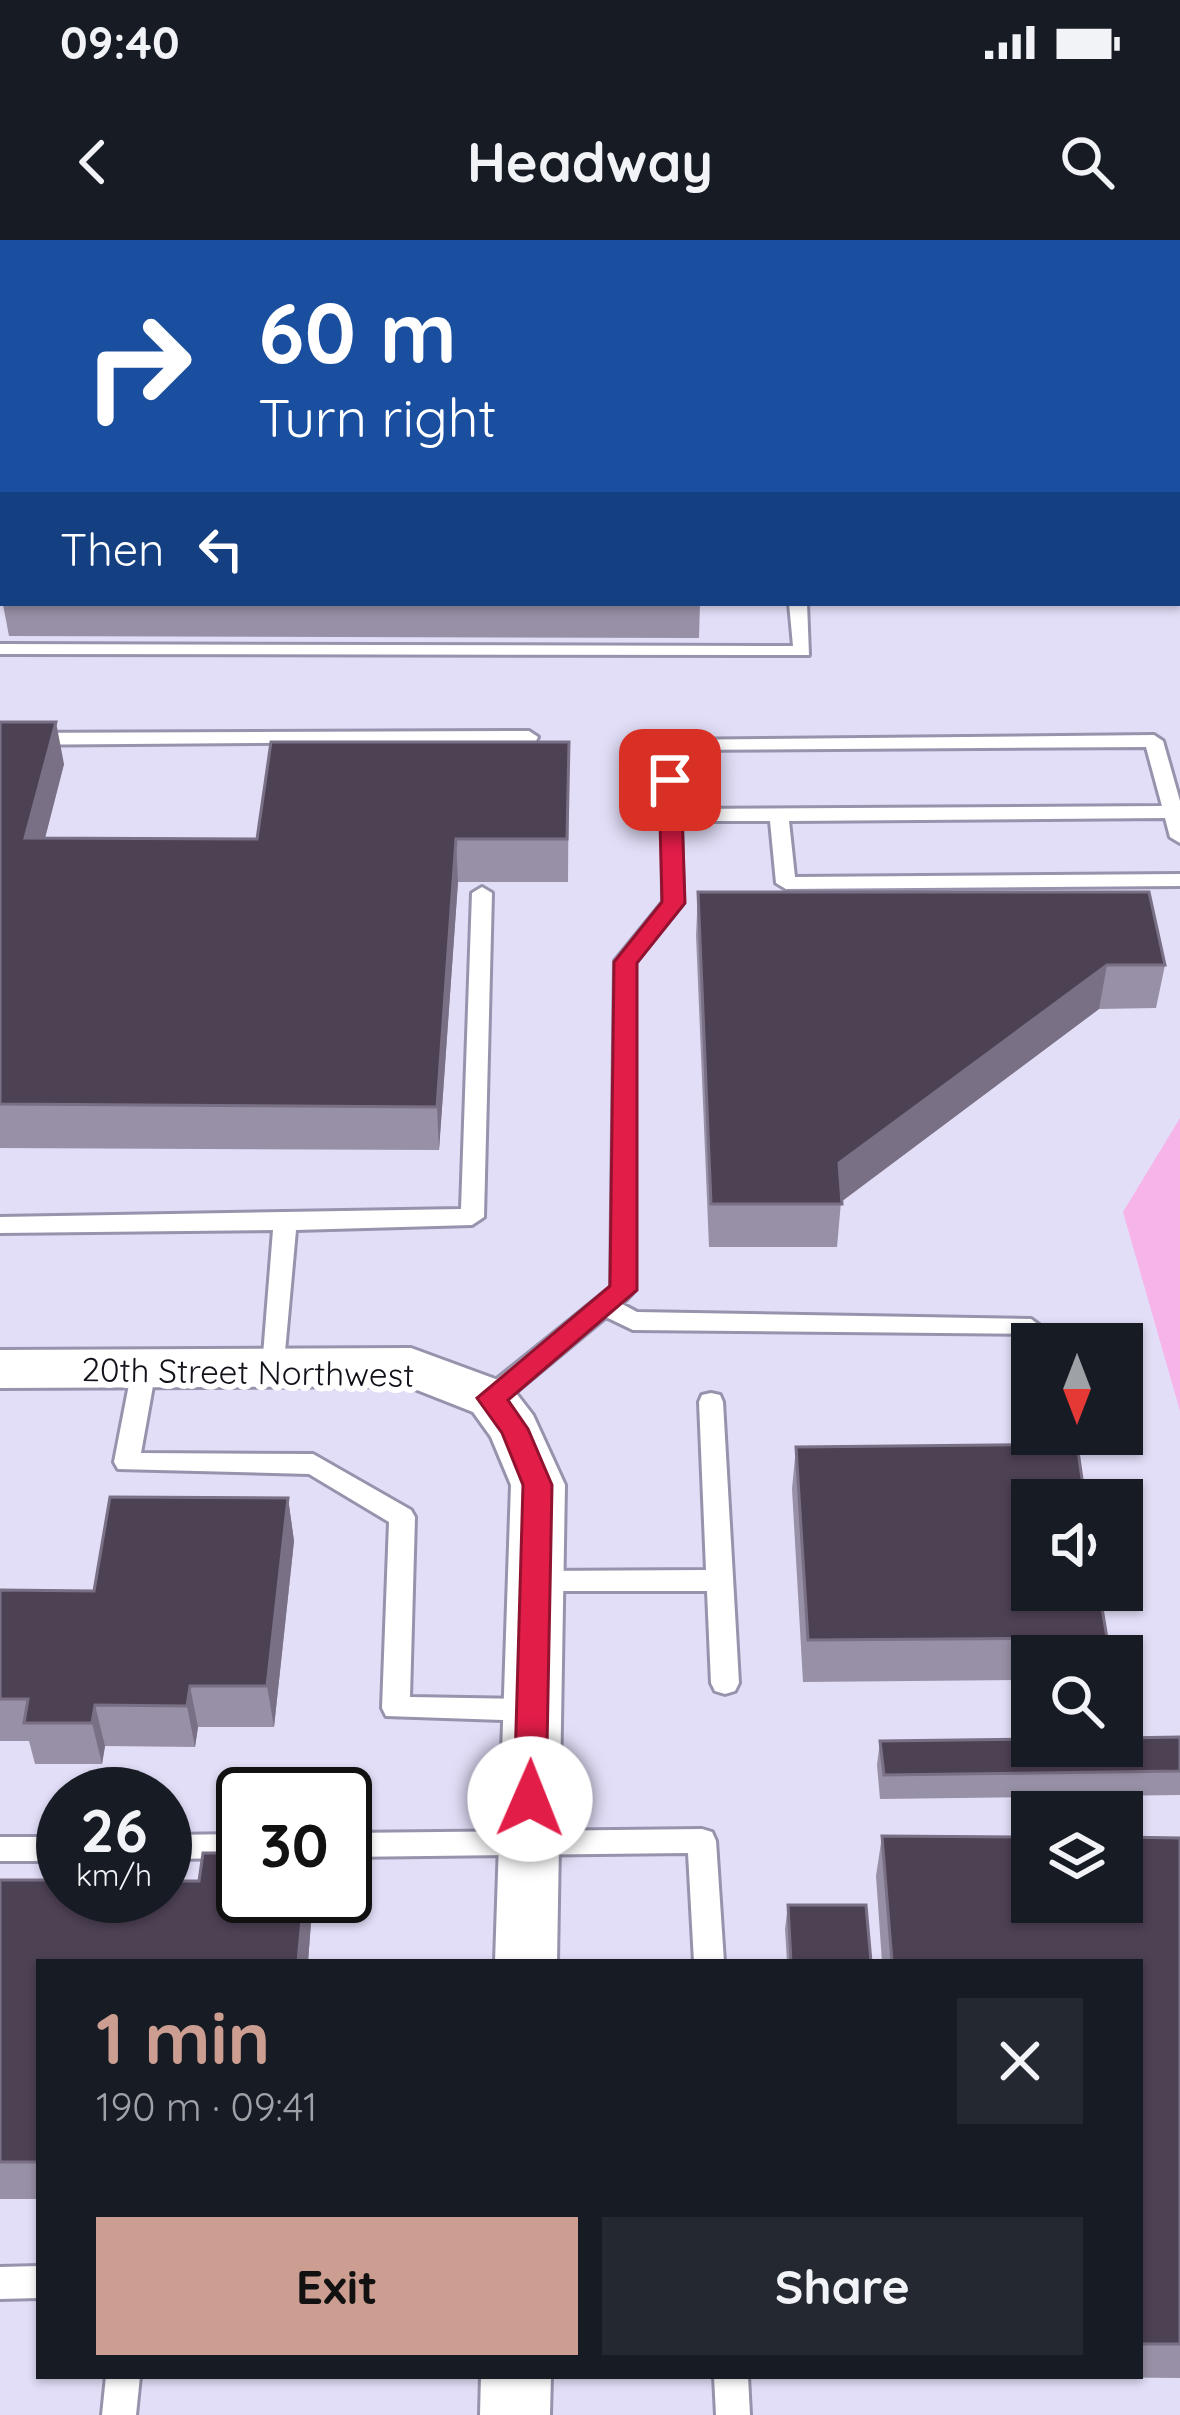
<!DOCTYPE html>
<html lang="en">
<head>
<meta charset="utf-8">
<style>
	:root { --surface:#171b24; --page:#242831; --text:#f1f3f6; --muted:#9ea1a6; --accent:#cc9e92 }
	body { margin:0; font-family:Quicksand,sans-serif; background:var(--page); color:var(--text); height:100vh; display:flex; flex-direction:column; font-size:45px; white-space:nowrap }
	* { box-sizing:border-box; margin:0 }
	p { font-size:39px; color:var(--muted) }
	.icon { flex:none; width:66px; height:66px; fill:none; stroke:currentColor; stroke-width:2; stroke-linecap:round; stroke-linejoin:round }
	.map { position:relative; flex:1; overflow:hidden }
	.panel { position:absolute; left:36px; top:1719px; width:1107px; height:420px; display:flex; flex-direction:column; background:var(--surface); border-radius:0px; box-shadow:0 3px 9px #0004 }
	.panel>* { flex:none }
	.top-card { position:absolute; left:0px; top:0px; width:1182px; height:366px; box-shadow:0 3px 9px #0004; background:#1a4fa0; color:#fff; overflow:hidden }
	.needle { width:78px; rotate:180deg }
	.buttons { position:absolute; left:1011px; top:1083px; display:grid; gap:24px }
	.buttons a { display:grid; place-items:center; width:132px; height:132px; border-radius:0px; background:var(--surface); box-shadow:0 3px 9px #0004; font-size:60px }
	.speed { position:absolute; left:36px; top:1527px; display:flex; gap:24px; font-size:60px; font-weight:700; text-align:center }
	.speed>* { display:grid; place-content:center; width:156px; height:156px; border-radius:50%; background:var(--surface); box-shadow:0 3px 9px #0004; line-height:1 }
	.speed small { font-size:30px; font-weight:400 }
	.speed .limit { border:6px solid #111; border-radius:18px; background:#fff; color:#111 }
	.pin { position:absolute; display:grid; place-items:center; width:102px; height:102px; color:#fff; margin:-51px; border-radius:24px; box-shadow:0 6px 18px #0006 }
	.me { position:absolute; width:132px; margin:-66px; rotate:1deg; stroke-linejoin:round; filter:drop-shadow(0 0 9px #0008) }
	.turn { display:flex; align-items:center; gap:42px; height:252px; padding:0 60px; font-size:54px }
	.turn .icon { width:156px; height:156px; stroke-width:2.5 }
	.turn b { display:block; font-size:84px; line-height:102px }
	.then { display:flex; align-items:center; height:114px; padding:0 60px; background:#0003; gap:24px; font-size:45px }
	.round { display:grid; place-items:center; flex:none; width:126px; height:126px; border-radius:0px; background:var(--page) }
	.summary { display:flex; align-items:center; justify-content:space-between; height:204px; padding:0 60px }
	h1 { font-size:72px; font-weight:700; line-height:90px; color:var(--accent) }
	.action { display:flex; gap:24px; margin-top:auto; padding:24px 60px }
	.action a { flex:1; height:138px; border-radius:0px; background:var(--accent); color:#111; font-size:48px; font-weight:700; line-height:138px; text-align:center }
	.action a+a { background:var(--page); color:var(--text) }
	.status { display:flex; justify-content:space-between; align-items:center; height:84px; padding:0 60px; background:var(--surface); direction:ltr }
	.status svg { height:33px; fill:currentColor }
	header { display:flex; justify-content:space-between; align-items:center; height:156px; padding:0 60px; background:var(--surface); font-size:54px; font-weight:700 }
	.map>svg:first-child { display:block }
</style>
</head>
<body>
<div class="status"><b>09:40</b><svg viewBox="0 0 49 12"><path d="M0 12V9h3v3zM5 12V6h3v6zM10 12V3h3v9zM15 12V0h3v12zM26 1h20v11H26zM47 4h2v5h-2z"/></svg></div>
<header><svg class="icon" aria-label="back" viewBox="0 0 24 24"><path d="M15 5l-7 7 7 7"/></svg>Headway<svg class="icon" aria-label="search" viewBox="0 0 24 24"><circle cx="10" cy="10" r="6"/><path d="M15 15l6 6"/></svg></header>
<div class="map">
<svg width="1180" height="2175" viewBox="0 0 1180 2175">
	<rect width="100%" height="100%" fill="#e2def8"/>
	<!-- green -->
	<path fill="#f7b4e9" d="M1180,878V1171L1123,972Z"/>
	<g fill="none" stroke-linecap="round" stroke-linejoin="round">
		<defs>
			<path id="service" d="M385,0H399V3H385Z
				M662,0H676L677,3H663Z
				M0,44H3V54H0Z
				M0,98H3V108H0Z
				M789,363H807L809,415L0,414V404L793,406Z
				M529,491L538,497L536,501L0,505V493Z
				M1154,495L1163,501L1180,561V603L1170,597L1165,578L789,581L795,637L1180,634V646L786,649L776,643L770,581H681L683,663L635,722V1050L622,1064L637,1072L1031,1079L1043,1088L1039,1094L633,1090L606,1077L500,1165H482L479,1158L482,1151L611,1047L615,721L663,662L662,500ZM1146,507L1162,566L680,569L679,510Z
				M482,647L492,653L484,977L472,985L296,990L283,1134H265L262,1128L273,990L0,993V977L461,969L472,653Z
				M144,1120L153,1123L156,1129L141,1213L313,1214L411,1270L415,1277L410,1457L532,1459L542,1462L546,1470L542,1478L532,1481L386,1476L382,1468L389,1282L309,1234L118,1229L114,1222L132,1129L135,1123Z
				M711,1153L720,1155L723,1162L739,1443L735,1451L725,1454L715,1451L711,1443L707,1351H536L527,1348L523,1341L527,1334L536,1331L706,1330L699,1162L702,1155Z
				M702,1589L712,1592L716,1601L724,1722H694L688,1613L345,1617V1593Z
				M243,1594V1618L165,1619V1595Z
				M0,1597H63V1621H0Z
				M39,2026V2058L0,2059V2027Z
				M106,2136H140L136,2175H102Z
				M714,2136H748L750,2175H716Z"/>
			<path id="minor" d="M411,1108L509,1144L533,1175L565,1245L557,1722H495L511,1245L491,1197L473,1172L407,1146L0,1148V1110Z
				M481,2136H551L550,2175H480Z"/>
		</defs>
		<!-- service casing -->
		<use href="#service" stroke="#9793ac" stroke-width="6"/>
		<!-- minor casing -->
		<use href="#minor" stroke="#9793ac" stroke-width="6"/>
		<!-- service -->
		<use href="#service" fill="#fff" fill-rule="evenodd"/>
		<!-- minor -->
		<use href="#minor" fill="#fff" fill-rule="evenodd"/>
	</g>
	<!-- wall -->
	<path fill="#9890a6" d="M109,0H344V3H110Z
		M3,348V363H700L699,398L9,396L1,354Z
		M0,482L64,524L45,598L257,599L569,502L568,642H458L439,910L0,908Z
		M698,652L1165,725L1156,768L1099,769L841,962L837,1007H709L696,695Z
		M1122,1105L1137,1168L1131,1193H1122Z
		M796,1207L1107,1398L1102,1416H1032V1440L803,1442L792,1249Z
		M288,1258L294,1301L274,1487H198L195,1507L105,1506L102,1524H35L29,1501H0V1350L94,1351Z
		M1180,1497V1555L880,1559L877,1525L880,1501Z
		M882,1596L1180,1598V2138L972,2136H1140V1722H882L876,1636Z
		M0,1640L243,1656H313L308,1722H39V1959H0Z
		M788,1665L871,1722H787L785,1689Z"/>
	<!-- shaded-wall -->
	<path fill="#7a7085" d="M56,482L64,524L34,641L25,598Z
		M456,599L458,642L439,910L437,867Z
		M1107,725L1099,769L838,964L839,923Z
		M288,1258L294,1301L274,1487L267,1446Z
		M190,1446L198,1487L195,1507L187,1466Z
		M95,1465L105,1506L102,1524L92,1483Z
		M304,1656H313L308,1722H298Z"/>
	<!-- building -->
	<path fill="#4d4154" stroke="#7a7085" stroke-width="3" d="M466,0H651V3H465Z
		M723,0H1036L1037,3H723Z
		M0,482H56L25,598L257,599L271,502H569L567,599H456L437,867L0,864Z
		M698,652H1149L1165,725H1107L839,923L842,964H711Z
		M1122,1105H1123L1137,1168H1122Z
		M1077,1204L1085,1260H1032V1350H1099L1107,1398L808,1400L796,1207Z
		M110,1257L288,1258L267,1446H190L187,1466L95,1465L92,1483H24L28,1459H0V1350L94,1351Z
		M1180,1497V1531L884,1535L880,1501L1032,1499V1506H1122V1498Z
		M882,1596L1032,1597V1662H1122V1597L1180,1598V2104H1140V1722H892Z
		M203,1613H243V1656H304L298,1722H39V1922H0V1640H63V1656H165V1641H199Z
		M788,1665H866L871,1722H791Z"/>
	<!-- route -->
	<path fill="#e11d48" stroke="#92132f" stroke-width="3" d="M670,533L681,540L685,663L637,723V1050L508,1160L528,1189L552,1245L546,1559L542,1569L530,1573L519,1569L514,1559L523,1245L502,1193L477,1158L610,1046L614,722L662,662L659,540Z"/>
	<g text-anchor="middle" stroke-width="12" stroke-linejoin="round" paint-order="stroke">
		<!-- street labels -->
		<g font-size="33" fill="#121019" stroke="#fff">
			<text transform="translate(248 1132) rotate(1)" y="12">20th Street Northwest</text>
		</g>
	</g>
</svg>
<div class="buttons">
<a><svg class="needle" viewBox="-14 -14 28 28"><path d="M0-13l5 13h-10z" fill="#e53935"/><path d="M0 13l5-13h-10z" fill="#9ea1a6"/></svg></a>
<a><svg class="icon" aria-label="sound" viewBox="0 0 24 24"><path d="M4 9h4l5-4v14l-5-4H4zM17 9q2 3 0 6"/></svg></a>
<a><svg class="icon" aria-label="search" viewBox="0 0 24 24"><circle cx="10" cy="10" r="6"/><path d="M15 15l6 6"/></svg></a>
<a><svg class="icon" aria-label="layers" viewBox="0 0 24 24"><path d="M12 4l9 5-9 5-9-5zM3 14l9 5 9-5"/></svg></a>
</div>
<div class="speed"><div>26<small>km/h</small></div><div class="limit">30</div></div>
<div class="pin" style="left:670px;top:540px;background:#d93025"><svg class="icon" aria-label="arrive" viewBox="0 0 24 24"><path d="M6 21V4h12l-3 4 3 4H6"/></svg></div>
<svg class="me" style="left:530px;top:1559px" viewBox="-20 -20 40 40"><circle r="19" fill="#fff"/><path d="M0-13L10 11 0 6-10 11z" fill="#e11d48"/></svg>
<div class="top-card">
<div class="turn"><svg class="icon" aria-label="right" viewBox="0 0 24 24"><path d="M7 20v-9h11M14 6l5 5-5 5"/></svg><div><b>60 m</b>Turn right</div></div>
<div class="then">Then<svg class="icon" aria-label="left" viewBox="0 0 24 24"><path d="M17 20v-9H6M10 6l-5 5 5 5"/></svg></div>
</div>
<section class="panel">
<div class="summary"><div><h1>1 min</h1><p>190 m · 09:41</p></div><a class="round"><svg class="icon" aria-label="close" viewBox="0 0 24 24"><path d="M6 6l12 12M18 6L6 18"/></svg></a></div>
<div class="action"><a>Exit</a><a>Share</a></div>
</section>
</div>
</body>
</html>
